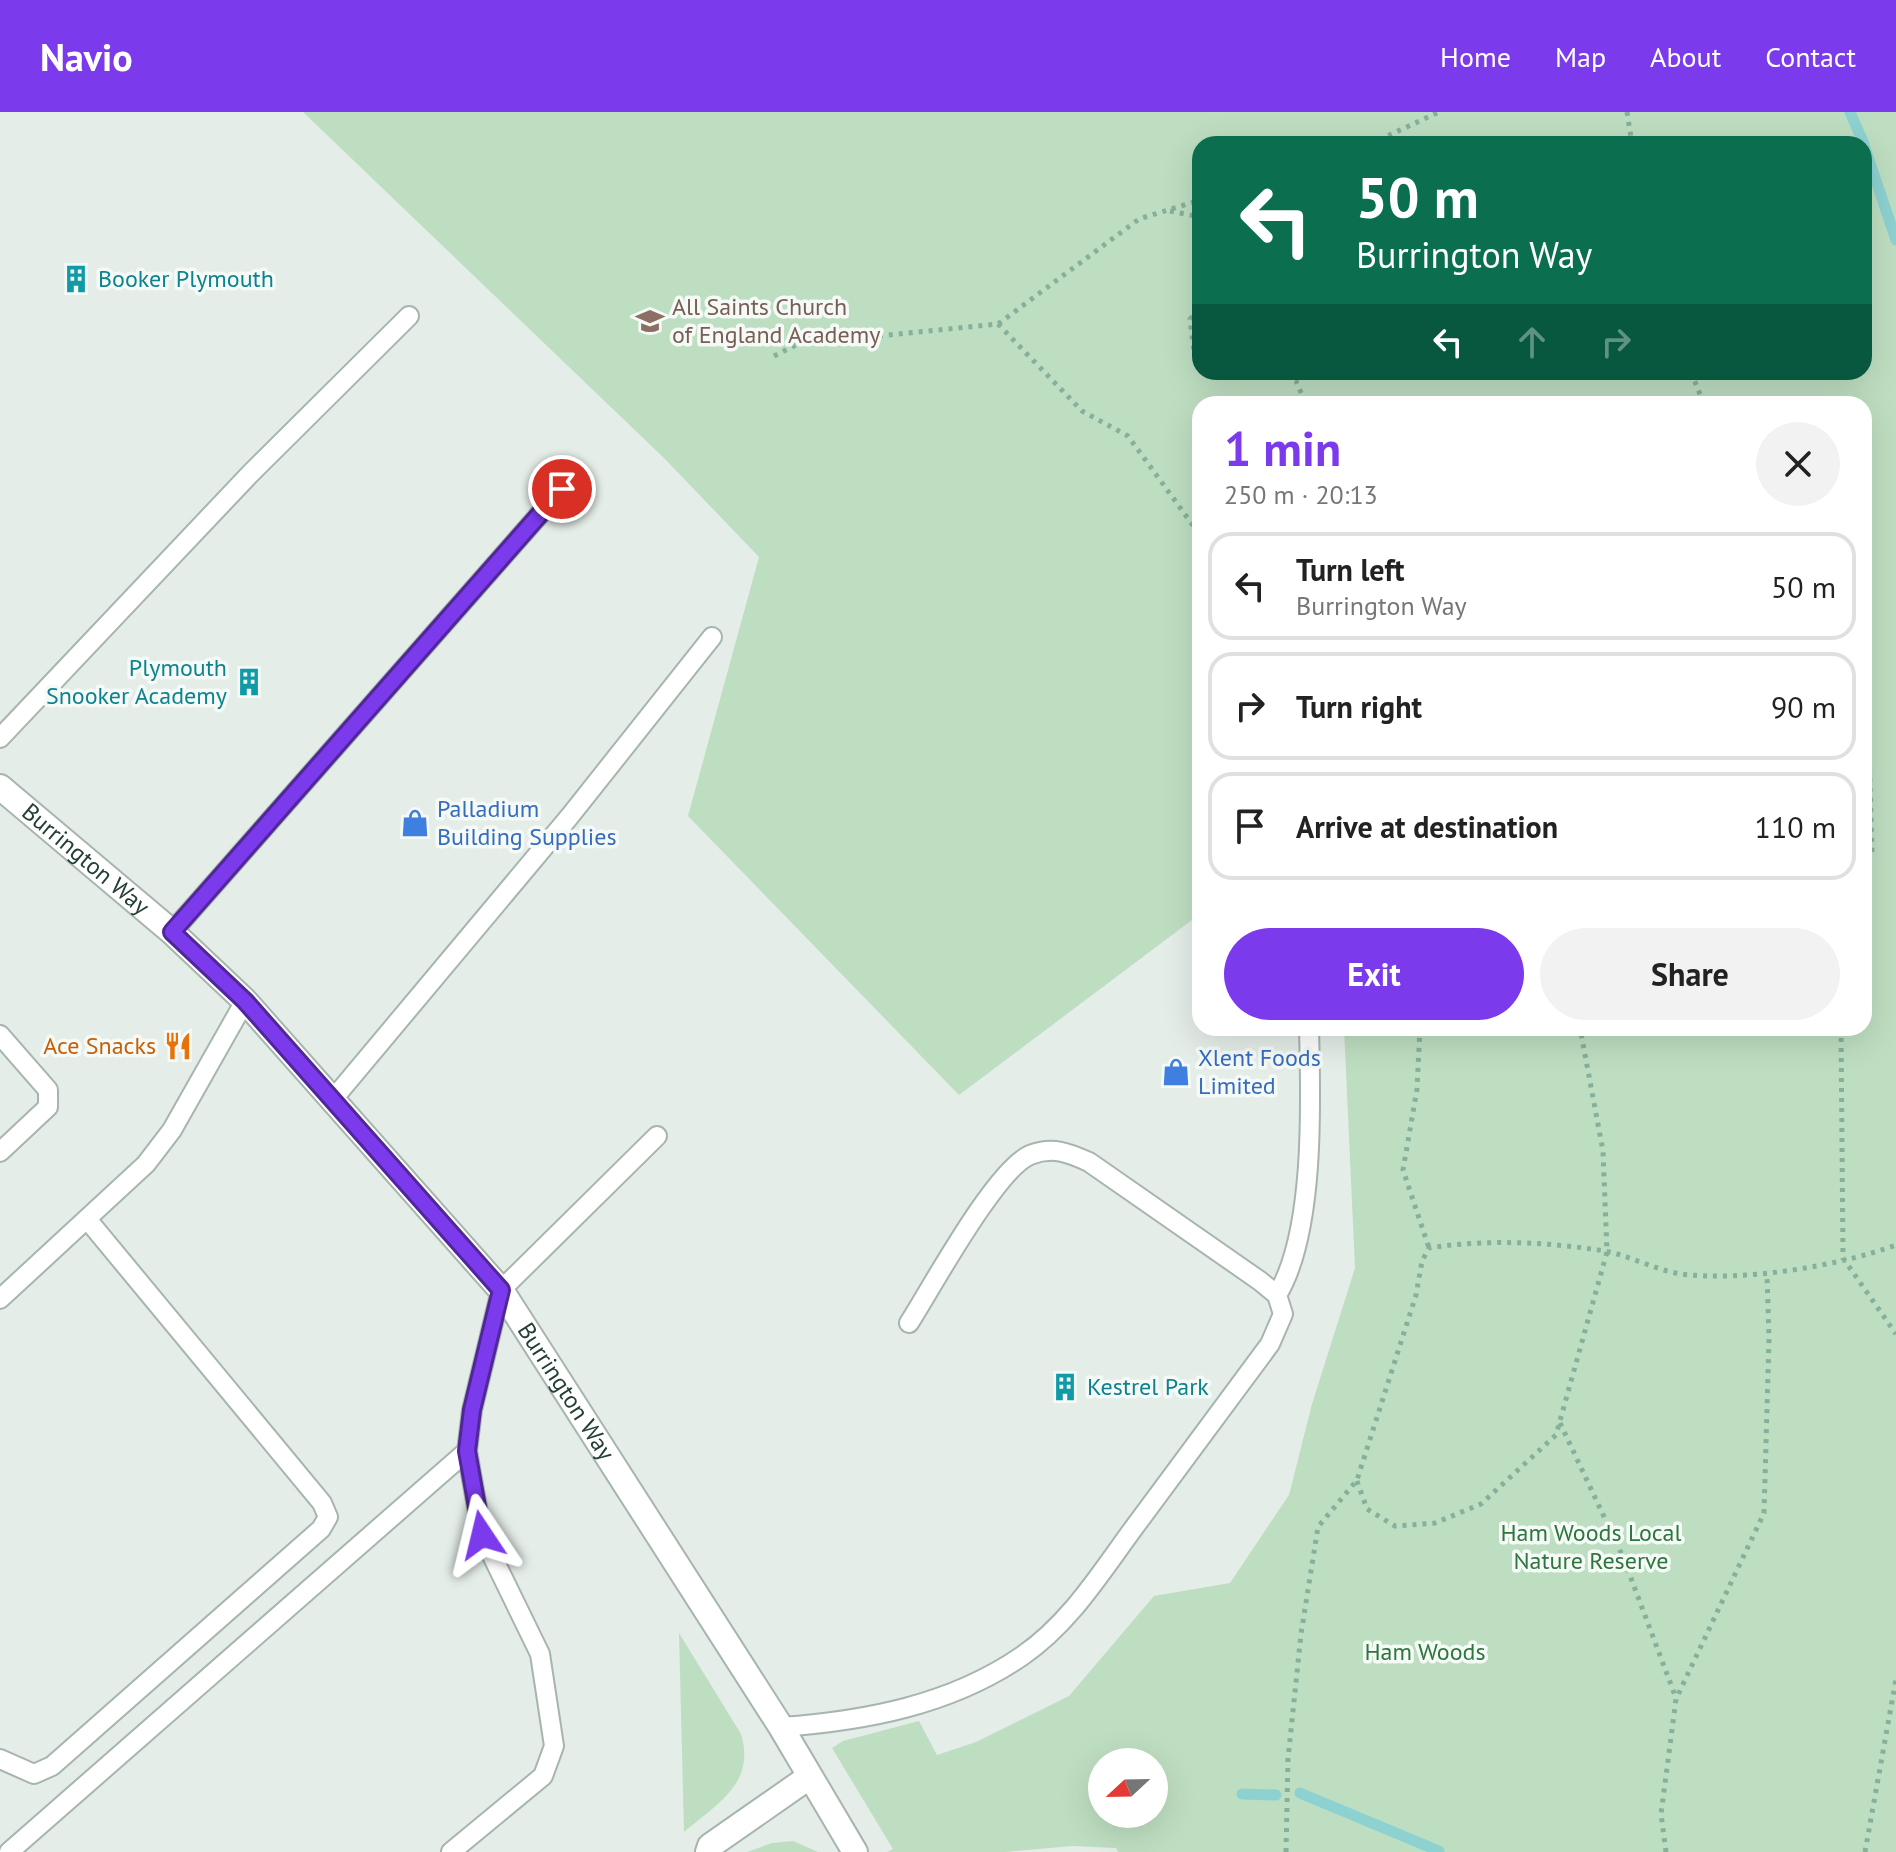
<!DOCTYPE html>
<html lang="en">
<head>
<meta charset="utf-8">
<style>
	:root { --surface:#fff; --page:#f2f2f2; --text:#222; --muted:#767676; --line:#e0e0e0; --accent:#7c3aed }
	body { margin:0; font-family:"PT Sans",sans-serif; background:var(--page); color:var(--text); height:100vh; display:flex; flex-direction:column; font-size:30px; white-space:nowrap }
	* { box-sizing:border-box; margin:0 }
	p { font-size:26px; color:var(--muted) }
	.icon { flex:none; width:44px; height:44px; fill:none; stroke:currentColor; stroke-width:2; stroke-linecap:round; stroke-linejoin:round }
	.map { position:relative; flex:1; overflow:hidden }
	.drawer { position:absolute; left:1192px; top:284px; width:680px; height:640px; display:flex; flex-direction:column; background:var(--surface); border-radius:24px; box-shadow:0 8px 32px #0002 }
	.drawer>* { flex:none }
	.guide { position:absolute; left:1192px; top:24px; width:680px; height:244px; border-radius:24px; box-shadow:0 8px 32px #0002; background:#0b6e4f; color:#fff; overflow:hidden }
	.needle { width:52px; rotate:248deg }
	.controls { position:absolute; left:1088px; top:1636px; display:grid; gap:16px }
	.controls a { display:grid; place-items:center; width:80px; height:80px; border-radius:50%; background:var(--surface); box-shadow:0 8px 32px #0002; font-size:40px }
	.pin { position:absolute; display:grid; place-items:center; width:68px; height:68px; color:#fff; margin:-34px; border:4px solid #fff; border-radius:50%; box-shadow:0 2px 8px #0007 }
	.me { position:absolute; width:88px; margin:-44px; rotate:350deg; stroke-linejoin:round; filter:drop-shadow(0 0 6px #0008) }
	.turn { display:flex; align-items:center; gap:28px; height:168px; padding:0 32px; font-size:36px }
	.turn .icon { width:104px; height:104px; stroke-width:2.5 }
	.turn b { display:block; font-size:56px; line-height:68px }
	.lanes { display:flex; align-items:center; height:76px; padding:0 32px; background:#0003; justify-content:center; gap:40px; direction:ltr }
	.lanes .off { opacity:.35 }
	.round { display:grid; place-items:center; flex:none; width:84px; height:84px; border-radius:42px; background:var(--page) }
	.overview { display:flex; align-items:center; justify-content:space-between; height:136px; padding:0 32px }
	h1 { font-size:48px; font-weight:700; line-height:60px; color:var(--accent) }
	.cta { display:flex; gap:16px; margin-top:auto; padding:16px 32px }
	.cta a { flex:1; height:92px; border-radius:48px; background:var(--accent); color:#fff; font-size:32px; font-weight:700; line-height:92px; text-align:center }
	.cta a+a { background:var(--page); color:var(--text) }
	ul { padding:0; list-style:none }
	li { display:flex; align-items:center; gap:24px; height:108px; margin:0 16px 12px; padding:0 16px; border:4px solid var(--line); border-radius:24px }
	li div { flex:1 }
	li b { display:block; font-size:30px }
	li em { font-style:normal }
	header { display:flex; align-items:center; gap:48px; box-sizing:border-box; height:112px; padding:0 40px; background:var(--accent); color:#fff }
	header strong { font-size:38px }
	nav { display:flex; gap:44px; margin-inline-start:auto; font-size:28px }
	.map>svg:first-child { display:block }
</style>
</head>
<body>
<header>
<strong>Navio</strong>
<nav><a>Home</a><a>Map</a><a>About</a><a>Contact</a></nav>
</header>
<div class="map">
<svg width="1896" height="1740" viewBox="0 0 1896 1740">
	<rect width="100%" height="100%" fill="#e4ede8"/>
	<!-- green -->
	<path fill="#bedec1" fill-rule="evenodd" d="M303,0H1896V1740H1118L1116,1736L1072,1734L1005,1740H887L893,1737L832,1636L843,1629L919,1609L937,1643L976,1630L1069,1584L1154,1484L1230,1471L1289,1383L1312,1292L1355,1156L1344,916H1864V292H1200V802L959,983L688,704L759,445L665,347ZM1200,32H1864V260H1200ZM1102,1650H1154V1702H1102Z
		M679,1521L741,1622C756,1671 717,1692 684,1720Z
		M793,1729L818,1740H747L772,1731Z"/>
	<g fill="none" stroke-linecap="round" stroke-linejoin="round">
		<!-- stream -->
		<path stroke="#8ed1d1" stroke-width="11" d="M1850,0L1864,32
			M1864,33L1896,128
			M1300,1681L1439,1739
			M1242,1682L1276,1683"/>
		<defs>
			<path id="service" d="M0,626L250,362L409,204
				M172,820L562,377
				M0,923L48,978V995L0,1040
				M334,986L570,704L712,525
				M1277,1183C1315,1121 1311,990 1309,916
				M0,1187L146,1052L172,1018L245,889
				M781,1615C865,1609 951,1593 1022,1544C1069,1512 1100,1462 1133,1417C1179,1355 1224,1294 1270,1232L1283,1202L1277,1183L1260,1169L1089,1050C1069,1041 1053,1034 1030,1043C996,1057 932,1175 909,1211
				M0,1647L34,1662L52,1654L321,1417L328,1405L322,1391L87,1107
				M9,1740L467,1339
				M451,1740L543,1664L554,1634L540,1542L482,1423L467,1339L472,1298L501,1178L657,1024"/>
			<g id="minor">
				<path id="s1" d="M0,675L172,820L245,889L501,1178L781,1615L855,1740"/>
				<path d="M708,1740L710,1734L809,1665"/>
			</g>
		</defs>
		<!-- service casing -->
		<use href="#service" stroke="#a7b5ae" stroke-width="22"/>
		<!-- minor casing -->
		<use href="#minor" stroke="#a7b5ae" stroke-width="28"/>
		<!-- path -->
		<path stroke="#85b09c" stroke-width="5" stroke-dasharray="4 6" stroke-linecap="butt" d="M1627,0L1632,32
			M1306,32H1335
			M1370,32L1439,0
			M1170,99L1200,105
			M1200,198L1190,207L1195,248L1200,255
			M998,212L1082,299L1128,324L1200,423
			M774,244L816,223L859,226L998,212L1139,107L1200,88
			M1204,260H1217
			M1277,260L1296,269L1306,292
			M1691,260L1704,292
			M1864,627L1869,638L1872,741L1864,758
			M1420,916L1417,977L1403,1058L1429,1136
			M1841,916L1843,1146L1896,1222
			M1560,1311L1623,1445L1676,1586
			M1357,1369L1367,1397L1395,1414L1435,1411L1481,1392L1556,1323L1607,1140L1603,1039L1580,916
			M1286,1740L1288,1647L1301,1522L1318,1415L1357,1368L1416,1183L1422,1149L1429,1136C1486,1127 1548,1130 1605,1139C1631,1144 1655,1158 1681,1162C1742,1170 1839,1154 1896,1133
			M1666,1740L1661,1702L1676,1587L1764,1401L1769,1227L1767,1162
			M1865,1740L1896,1567"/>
		<!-- service -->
		<use href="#service" stroke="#fff" stroke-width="18"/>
		<!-- minor -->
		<use href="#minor" stroke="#fff" stroke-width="24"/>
	</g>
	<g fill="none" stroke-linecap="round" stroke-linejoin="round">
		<defs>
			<path id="route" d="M482,1423L467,1339L472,1298L501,1178L245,889L172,820L562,377"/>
		</defs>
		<!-- route casing -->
		<use href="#route" stroke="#51269a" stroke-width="20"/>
		<!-- route -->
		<use href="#route" stroke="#7c3aed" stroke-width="14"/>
	</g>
	<!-- icons -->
	<defs>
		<symbol id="building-bare" viewBox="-9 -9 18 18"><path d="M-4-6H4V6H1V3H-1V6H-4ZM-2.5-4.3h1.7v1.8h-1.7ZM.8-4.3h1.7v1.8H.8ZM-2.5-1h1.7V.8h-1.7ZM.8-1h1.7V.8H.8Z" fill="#0f9aa8" stroke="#f5faf7" stroke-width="2.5" paint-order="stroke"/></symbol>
		<symbol id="school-bare" viewBox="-9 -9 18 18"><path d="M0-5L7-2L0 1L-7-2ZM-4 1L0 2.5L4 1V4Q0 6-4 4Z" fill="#8d6e63" stroke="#f5faf7" stroke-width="2.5" paint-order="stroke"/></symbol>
		<symbol id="shop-bare" viewBox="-9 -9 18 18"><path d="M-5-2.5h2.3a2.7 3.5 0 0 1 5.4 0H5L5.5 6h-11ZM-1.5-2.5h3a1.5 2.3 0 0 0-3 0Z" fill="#3f7fe0" stroke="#f5faf7" stroke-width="2.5" paint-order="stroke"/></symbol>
		<symbol id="restaurant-bare" viewBox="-9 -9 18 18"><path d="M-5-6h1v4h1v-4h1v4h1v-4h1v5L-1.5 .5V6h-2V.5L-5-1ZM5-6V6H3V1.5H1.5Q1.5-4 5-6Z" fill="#e8710a" stroke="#f5faf7" stroke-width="2.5" paint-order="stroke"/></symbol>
	</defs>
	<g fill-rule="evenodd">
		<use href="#building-bare" x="56" y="147" width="40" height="40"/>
		<use href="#school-bare" x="630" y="189" width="40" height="40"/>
		<use href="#building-bare" x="229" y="550" width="40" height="40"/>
		<use href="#shop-bare" x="395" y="691" width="40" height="40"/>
		<use href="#restaurant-bare" x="158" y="914" width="40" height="40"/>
		<use href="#shop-bare" x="1156" y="940" width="40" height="40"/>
		<use href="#building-bare" x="1045" y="1255" width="40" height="40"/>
	</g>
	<g text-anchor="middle" stroke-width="7" stroke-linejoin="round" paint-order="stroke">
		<!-- culture labels -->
		<g font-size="24" fill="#0d838f" stroke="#f5faf7" text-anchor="start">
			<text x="98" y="175">Booker Plymouth</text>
			<text x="227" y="564" text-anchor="end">Plymouth<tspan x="227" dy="28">Snooker Academy</tspan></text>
			<text x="1087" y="1283">Kestrel Park</text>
		</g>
		<!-- education labels -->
		<g font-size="24" fill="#785e54" stroke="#f5faf7" text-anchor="start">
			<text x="672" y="203">All Saints Church<tspan x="672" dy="28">of England Academy</tspan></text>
		</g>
		<!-- shop labels -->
		<g font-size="24" fill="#366cbe" stroke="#f5faf7" text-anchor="start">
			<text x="437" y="705">Palladium<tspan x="437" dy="28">Building Supplies</tspan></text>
			<text x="1198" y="954">Xlent Foods<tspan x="1198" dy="28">Limited</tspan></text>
		</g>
		<!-- street labels -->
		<g font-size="24" fill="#243f33" stroke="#f5faf7">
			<text dy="8" stroke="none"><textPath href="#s1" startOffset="112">Burrington Way</textPath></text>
			<text dy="8" stroke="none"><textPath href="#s1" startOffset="832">Burrington Way</textPath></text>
		</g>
		<!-- food labels -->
		<g font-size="24" fill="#c56008" stroke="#f5faf7" text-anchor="end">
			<text x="156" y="942">Ace Snacks</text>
		</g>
		<!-- park labels -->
		<g font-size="24" fill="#2e753f" stroke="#f5faf7">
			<text x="1591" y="1429">Ham Woods Local<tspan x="1591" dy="28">Nature Reserve</tspan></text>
			<text x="1425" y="1548">Ham Woods</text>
		</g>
	</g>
</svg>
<div class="controls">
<a><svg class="needle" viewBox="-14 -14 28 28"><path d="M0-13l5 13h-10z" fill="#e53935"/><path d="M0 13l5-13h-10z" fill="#767676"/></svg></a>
</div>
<div class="pin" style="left:562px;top:377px;background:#d93025"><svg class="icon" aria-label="arrive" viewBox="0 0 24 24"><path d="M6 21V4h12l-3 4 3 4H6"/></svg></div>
<svg class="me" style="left:482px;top:1423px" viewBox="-20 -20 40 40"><path d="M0-17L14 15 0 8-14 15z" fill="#7c3aed" stroke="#fff" stroke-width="4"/></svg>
<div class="guide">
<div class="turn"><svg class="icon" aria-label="left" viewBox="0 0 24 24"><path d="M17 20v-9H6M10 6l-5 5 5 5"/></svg><div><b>50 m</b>Burrington Way</div></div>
<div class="lanes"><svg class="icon" aria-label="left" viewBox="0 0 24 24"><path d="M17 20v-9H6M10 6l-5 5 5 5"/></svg><svg class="icon off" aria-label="ahead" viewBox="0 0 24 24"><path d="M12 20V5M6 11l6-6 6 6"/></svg><svg class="icon off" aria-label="right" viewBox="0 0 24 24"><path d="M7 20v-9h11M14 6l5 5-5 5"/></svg></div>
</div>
<section class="drawer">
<div class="overview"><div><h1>1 min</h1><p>250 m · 20:13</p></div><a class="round"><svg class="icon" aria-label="close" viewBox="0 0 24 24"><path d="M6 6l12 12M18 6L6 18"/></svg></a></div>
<ul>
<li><svg class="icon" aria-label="left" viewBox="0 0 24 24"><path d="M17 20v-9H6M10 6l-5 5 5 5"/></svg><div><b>Turn left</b><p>Burrington Way</p></div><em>50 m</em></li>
<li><svg class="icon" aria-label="right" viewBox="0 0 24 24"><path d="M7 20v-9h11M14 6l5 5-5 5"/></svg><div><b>Turn right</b></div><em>90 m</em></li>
<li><svg class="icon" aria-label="arrive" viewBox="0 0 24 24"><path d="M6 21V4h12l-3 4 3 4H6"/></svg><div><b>Arrive at destination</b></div><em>110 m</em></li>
</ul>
<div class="cta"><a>Exit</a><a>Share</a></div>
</section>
</div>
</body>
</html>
